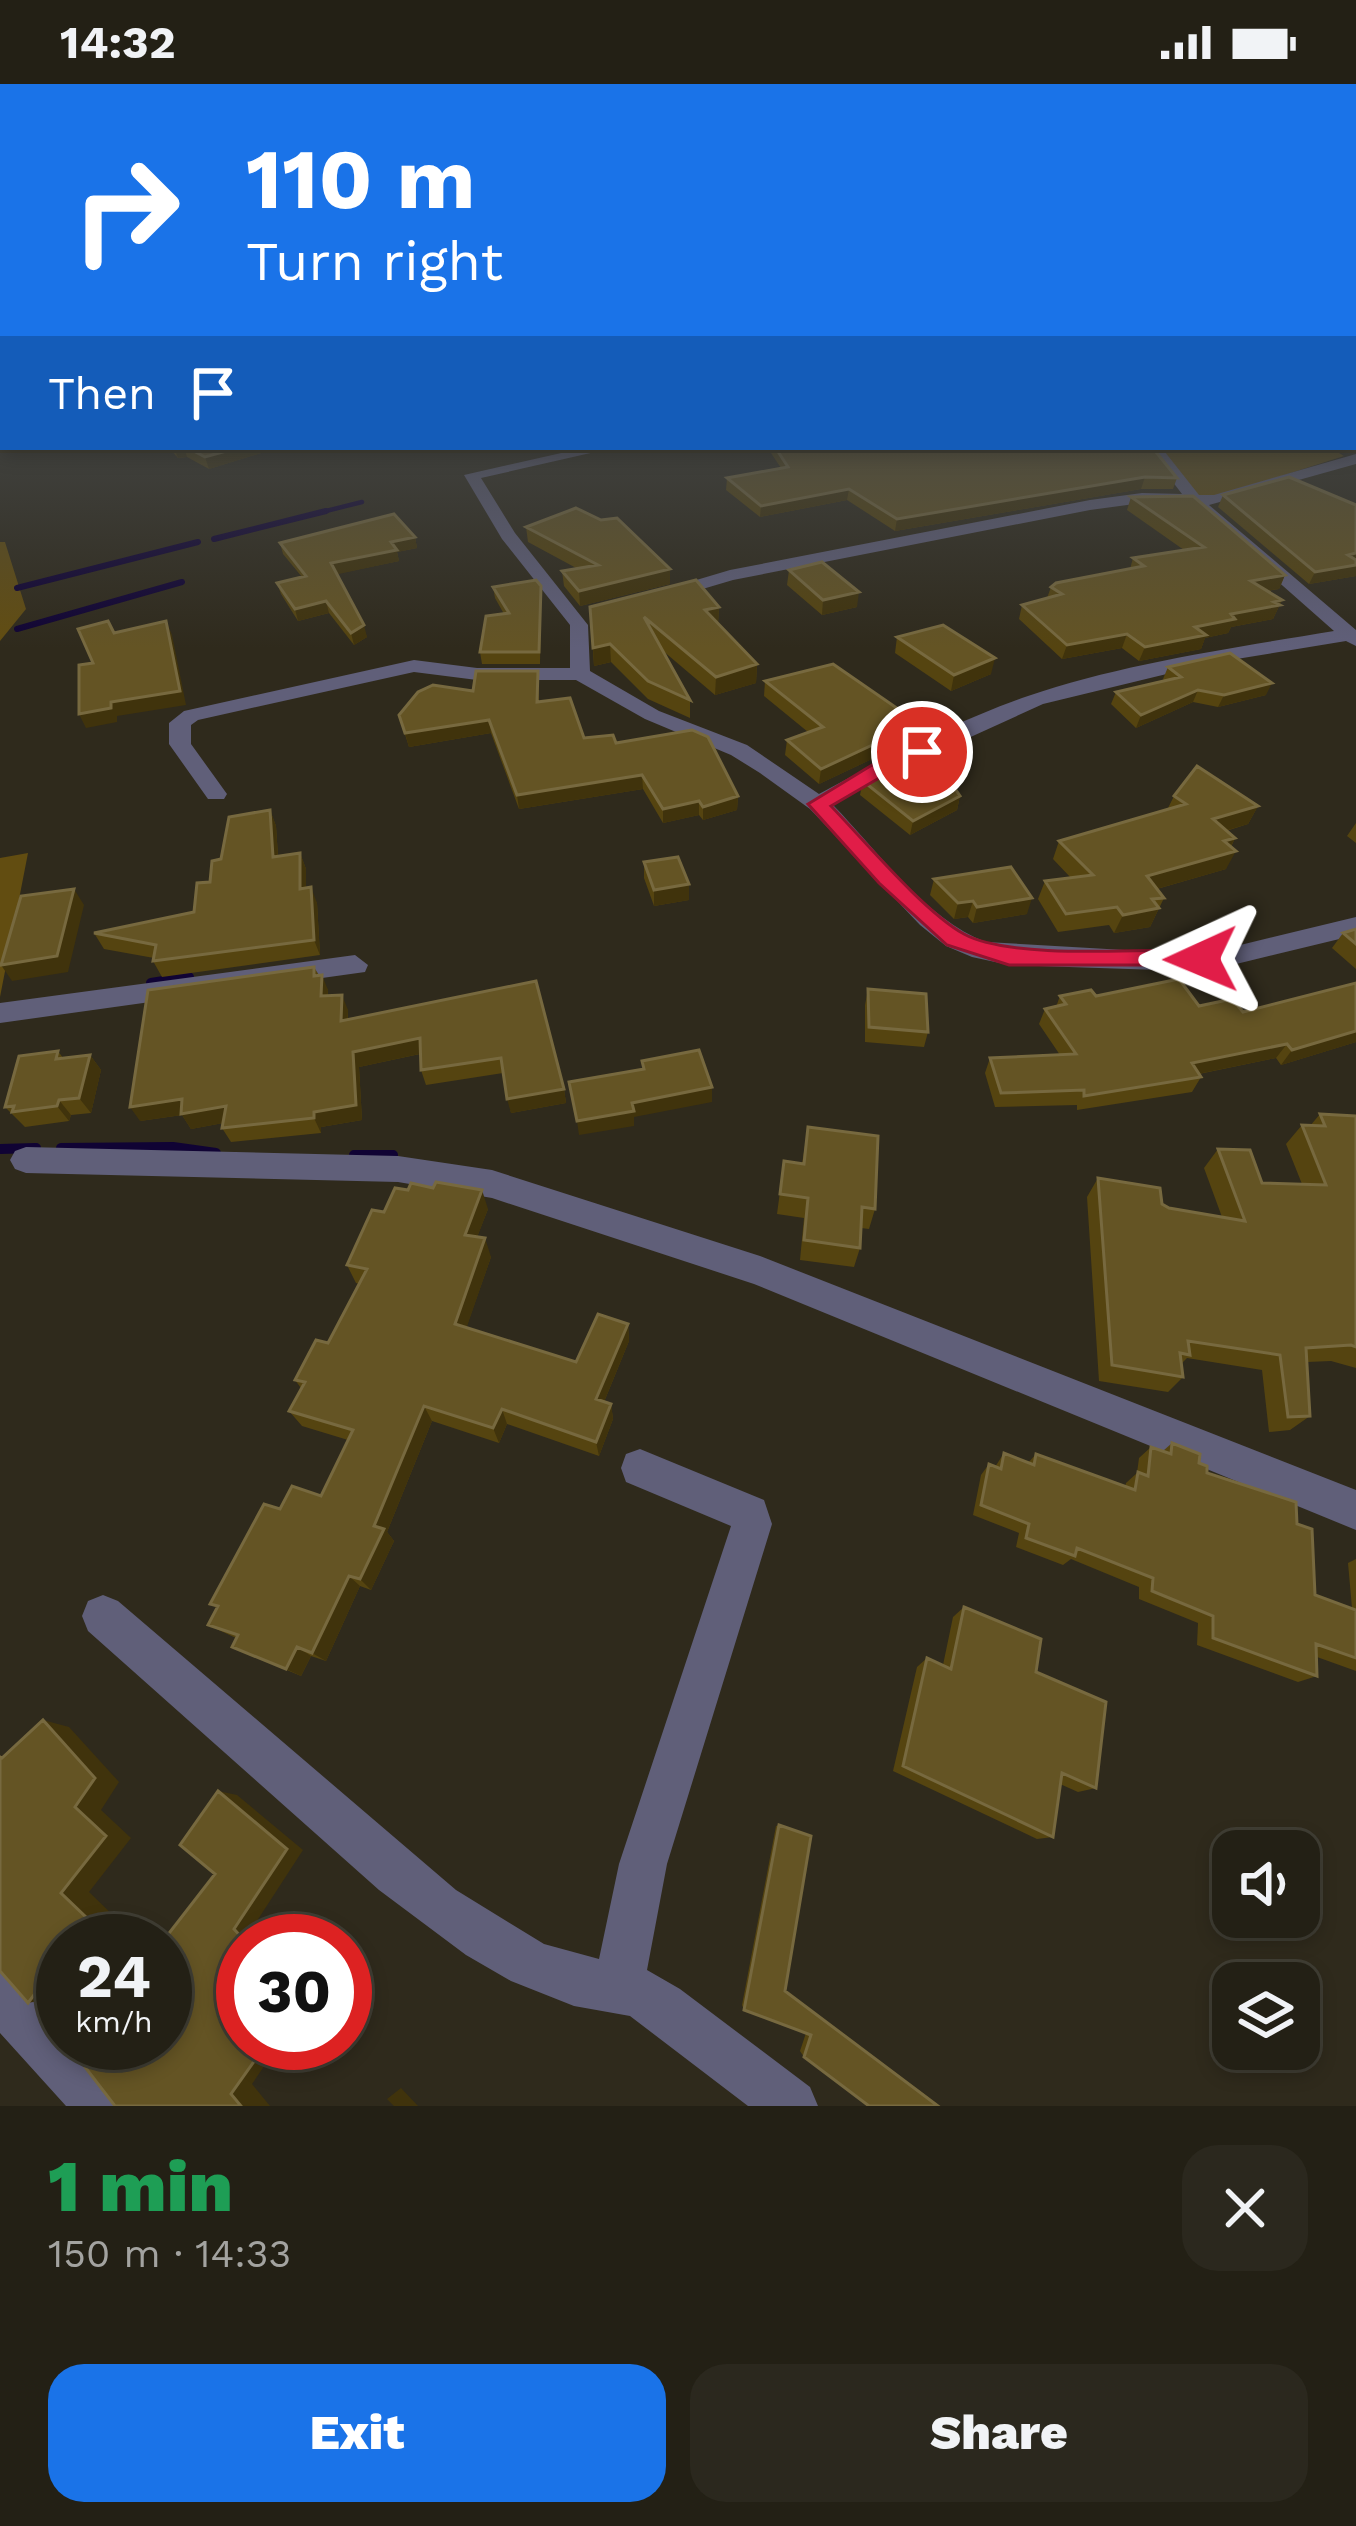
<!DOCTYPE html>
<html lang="en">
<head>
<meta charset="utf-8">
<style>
	:root { --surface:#232015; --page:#2b281e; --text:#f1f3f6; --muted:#a3a3a0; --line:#403e34; --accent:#1a73e8 }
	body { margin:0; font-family:"Work Sans",sans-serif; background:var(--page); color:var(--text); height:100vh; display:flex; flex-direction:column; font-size:45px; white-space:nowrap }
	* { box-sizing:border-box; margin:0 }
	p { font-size:39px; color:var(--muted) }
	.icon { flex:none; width:66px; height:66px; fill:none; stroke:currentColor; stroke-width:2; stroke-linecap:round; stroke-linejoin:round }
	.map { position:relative; height:2022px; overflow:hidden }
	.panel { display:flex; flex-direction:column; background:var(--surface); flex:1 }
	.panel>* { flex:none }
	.hud { position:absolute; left:0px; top:0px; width:1356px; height:366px; box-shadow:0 6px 18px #0003,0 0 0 3px var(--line); background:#1a73e8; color:#fff; overflow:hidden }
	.fabs { position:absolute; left:1212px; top:1746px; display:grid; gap:24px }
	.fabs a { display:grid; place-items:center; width:108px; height:108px; border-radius:24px; background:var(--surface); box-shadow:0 6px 18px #0003,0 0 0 3px var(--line); font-size:60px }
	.speed { position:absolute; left:36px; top:1830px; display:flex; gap:24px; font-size:60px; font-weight:700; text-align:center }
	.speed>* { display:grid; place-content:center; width:156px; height:156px; border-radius:50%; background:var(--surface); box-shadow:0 6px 18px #0003,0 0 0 3px var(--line); line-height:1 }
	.speed small { font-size:30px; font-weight:400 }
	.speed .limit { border:18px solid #d22; background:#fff; color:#111 }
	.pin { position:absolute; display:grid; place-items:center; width:102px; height:102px; color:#fff; margin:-51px; border:6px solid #fff; border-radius:50%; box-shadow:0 3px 12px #0007 }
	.me { position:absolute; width:132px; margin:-66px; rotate:269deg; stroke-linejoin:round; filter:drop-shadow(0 0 9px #0008) }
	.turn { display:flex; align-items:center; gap:42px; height:252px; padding:0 48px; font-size:54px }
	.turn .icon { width:156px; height:156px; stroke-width:2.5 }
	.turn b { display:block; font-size:84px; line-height:102px }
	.then { display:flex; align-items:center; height:114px; padding:0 48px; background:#0003; gap:24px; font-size:45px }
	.round { display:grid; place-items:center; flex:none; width:126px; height:126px; border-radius:36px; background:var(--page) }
	.headline { display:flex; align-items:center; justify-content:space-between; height:204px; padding:0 48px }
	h1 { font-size:72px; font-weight:800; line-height:90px; color:#1e9e55 }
	.cta { display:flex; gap:24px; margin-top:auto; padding:24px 48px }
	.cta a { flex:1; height:138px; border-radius:36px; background:var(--accent); color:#fff; font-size:48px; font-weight:800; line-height:138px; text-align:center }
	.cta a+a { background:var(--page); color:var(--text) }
	.status { display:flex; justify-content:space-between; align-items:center; height:84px; padding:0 60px; background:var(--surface); direction:ltr }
	.status svg { height:33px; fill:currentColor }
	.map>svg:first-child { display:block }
</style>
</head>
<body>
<div class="status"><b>14:32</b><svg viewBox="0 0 49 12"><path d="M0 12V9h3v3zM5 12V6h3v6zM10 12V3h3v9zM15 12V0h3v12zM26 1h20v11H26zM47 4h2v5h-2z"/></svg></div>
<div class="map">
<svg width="1356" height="2022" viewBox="0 0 1356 2022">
	<rect width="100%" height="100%" fill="#2f2a1c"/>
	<!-- green -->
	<path fill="#624d11" d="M1156,363H1329L1344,372L1203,417Z
		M0,458H5L26,525L0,557Z
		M28,769L0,913V774Z"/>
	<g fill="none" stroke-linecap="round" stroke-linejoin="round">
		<!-- stream-far2 -->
		<path stroke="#100334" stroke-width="4.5" d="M314,430L362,418"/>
		<!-- stream-far1 -->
		<path stroke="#100334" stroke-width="6" d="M214,455L326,427
			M17,504L198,458
			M17,545L182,498"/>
		<!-- stream -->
		<path stroke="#100334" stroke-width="10" d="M151,899L189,893
			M61,1064L173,1063L216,1069
			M0,1065L36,1064
			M354,1071H393"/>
		<!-- minor -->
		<path fill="#605f79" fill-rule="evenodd" d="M588,363H617L481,394L515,449L588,541L590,587L659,627L747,661L819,710C885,674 956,637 1028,612C1120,580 1238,563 1334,547L1190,420L1142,419L1090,426L733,496L662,517L656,516V508L730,486L1090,416L1142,409L1182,410L1146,363H1161L1199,411H1214L1356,370V380L1209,421L1356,546V562L1346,557L1212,579L1043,620L887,691L833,721C878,767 925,835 986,858L1159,868L1228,864L1356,833V851L1228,882L1159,886L1009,881L972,873L946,862L920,841L810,725L760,689L731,671L645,635L576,596H477L414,588L198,636L191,641V660L227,710L224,715H208L169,660V639L184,627L414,576L477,584H570V541L502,455L464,391Z
			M355,871L368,881L365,888L0,939V919Z
			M26,1063L398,1072L492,1086L760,1172L1356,1406V1446L754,1200L492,1114L398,1098L26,1089L15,1085L10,1076L15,1067Z
			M640,1365L764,1416L772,1440L667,1780L647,1886L680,1905L810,2003L818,2022H748L630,1932L574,1922L511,1897L466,1871L379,1806L88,1547L82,1532L88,1517L103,1511L118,1517L456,1806L544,1860L599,1875L619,1780L731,1442L626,1398L621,1384L626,1370Z
			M0,1887L18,1895L63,1937V1959H83L119,2003L127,2022H66L0,1949Z"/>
	</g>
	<!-- wall -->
	<path fill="#554410" d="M168,363H273L274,365L209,385L187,373L178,374Z
		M767,363H1152L1177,394L1173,405H1141L895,447L847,416L760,433L726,406L727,394L781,384Z
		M1223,411L1356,492L1309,500L1218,423Z
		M1131,413L1285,491L1279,505L1267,507L1282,516L1273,535L1231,543L1228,549L1205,554L1201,565L1139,577L1122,564L1062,575L1019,535L1022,521L1047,514L1051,503L1130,485L1133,474L1184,466L1127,426Z
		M526,443L670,500L580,522L564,502L562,487L578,485L528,458Z
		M415,453L417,464L397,468L399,477L336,490L367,553L354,561L329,529L298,537L281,510L277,499L302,493L283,470L280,459Z
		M789,486L857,523L822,531L787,501Z
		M541,502L540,580H482L480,568L504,530L495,514L493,503Z
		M590,523H719L718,540L757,580L756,599L715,611L662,566L690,616V634L648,615L611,578L594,582Z
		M897,553L991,590L951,607L895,569Z
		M1168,583L1266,611L1218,623L1193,618L1136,644L1111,620L1116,608L1165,597L1163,595Z
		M538,587L539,618L584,654L616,659L738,712L737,726L703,736L699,731L663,739L643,705L519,725L491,649L409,663L399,631Z
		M765,597L913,642L910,657L819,700L785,671L787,656L808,648L764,612Z
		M863,697L960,712L957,726L910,751L860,711Z
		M1174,712L1258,722L1248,740L1226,747L1235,754L1231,763L1226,785L1157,805L1164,814L1150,843L1114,849L1109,841L1058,848L1038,815L1045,797L1071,794L1053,775L1059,757L1167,726Z
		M270,726L276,742L278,772L300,769L306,785V804L317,819L320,871L162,893L153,877L154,874L104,865L94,849L194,828L221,775Z
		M1356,739V759L1347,752Z
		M644,778L689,816L654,822L644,794Z
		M934,795L1027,830L973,839L968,833L954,835L930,811Z
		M1356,845V885L1332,864L1343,849Z
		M314,883L328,906V912L348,926V936L536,897L564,1005L566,1019L511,1029L503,989L426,1001L421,986L420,970L359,983L362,1036L321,1043V1049L231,1058L222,1044L223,1039L191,1045L182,1031L140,1037Z
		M1356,899V958L1281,981L1276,974L1199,990L1201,993L1192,1008L1077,1026V1021L995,1023L985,989L990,974L1060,971L1039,940L1045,925L1056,923L1060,912H1096L1243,928Z
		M868,905L928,948L924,963L865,958V921Z
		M58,967L63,974L90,971L101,986L91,1029L71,1031L69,1037L25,1043L5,1023Z
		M1320,1030L1356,1032V1284L1331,1277L1307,1278L1310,1332L1290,1346L1269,1348L1262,1286L1187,1274L1181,1280L1183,1293L1168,1308L1099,1297L1087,1113L1098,1094L1169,1124L1222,1133L1204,1084L1218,1065L1262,1099L1302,1100L1286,1060L1302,1041L1310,1042Z
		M808,1043L875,1125L869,1145L861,1144L860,1164L854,1183L800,1176L804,1134L777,1130L784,1077L802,1080Z
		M488,1125L477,1153L491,1173L466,1244L576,1278L628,1240L629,1257L604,1318L611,1320L613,1335L599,1372L507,1340L499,1359L432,1337L387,1448L394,1457L371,1506L360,1502L326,1577L311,1572L301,1592L232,1563L236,1554L208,1541L217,1524L210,1520L280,1425L321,1412L348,1356L302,1342L289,1327L301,1304L295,1296L328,1259L360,1200L356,1199L347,1181L384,1128Z
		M1172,1359L1199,1379L1207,1389L1297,1440L1315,1511L1352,1524L1348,1479L1356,1475V1587L1317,1573V1592L1298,1598L1197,1561L1198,1539L1139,1515V1503L1071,1475L1063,1481L1016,1463L1019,1449L973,1431L981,1391L989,1380L995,1383L1004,1369L1028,1379L1036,1370L1125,1403L1126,1399L1137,1389L1139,1374L1151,1363L1163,1367Z
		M964,1523L1036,1588L1096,1704L1078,1708L1060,1700L1053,1753L1037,1755L893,1687L917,1583L927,1574L943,1581L953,1533Z
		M779,1741L785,1906L940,2022L804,1973L800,1967L806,1949L744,1926L742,1921L776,1742Z"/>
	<!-- shaded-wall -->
	<path fill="#40330c" d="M174,363H184L187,373L178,374Z
		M241,363H273L274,365L209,385L205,373Z
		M1145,393L1141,405L895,447L897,435Z
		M849,405L847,416L760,433L761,422Z
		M415,453L417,464L397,468L399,477L334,491L331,479L391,458Z
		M1356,469V492L1309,500L1315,488Z
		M670,485V500L580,522L579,507Z
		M1285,491L1279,505L1245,510L1251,497Z
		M859,508L857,523L822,531L823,516Z
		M1282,516L1273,535L1231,543L1228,549L1205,554L1201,565L1139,577L1145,563L1231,530Z
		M326,517L329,529L298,537L295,525Z
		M719,523L718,541L705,526Z
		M166,537L172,551L186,621L117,632V638L86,644L79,630L111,618Z
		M364,541L367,553L354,561L351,549Z
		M1127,550L1122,564L1062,575L1067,561Z
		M610,560L611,578L594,582L593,564Z
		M995,574L991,590L951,607L954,591Z
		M757,580L756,599L715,611L716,593Z
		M1272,599L1266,611L1218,623L1224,611Z
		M1198,606L1193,618L1136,644L1141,631Z
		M489,636L491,649L409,663L405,649Z
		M913,642L910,657L819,700L821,685Z
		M642,691L643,705L519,725L517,711Z
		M738,712L737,726L703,736V723Z
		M960,712L957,726L910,751L913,737Z
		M699,717V731L663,739V725Z
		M1258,722L1248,740L1204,753L1213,735Z
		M270,726L276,742L279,788L273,773Z
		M1235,754L1227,769L1236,767L1226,785L1139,810L1147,792L1224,757Z
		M300,769L306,785V820L300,805Z
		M689,800V816L654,822V806Z
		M311,803L317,819L320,871L314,856Z
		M74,805L84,821L68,888L12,897L1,881Z
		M1032,814L1027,830L973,839L977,823Z
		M973,817L968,833L954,835L958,819Z
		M1159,824L1150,843L1114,849L1123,831Z
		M322,891L328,906L327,927L321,912Z
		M342,911L348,926L347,953L341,937Z
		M1356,947V958L1281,981L1292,966Z
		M420,954L424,969L359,983L362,1036L321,1043V1049L314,1034V1028L353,968Z
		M1287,960L1276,974L1183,993L1192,979Z
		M90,971L101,986L91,1029L79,1014Z
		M712,1003V1018L634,1033V1042L579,1051L577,1037L632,1019Z
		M564,1005L566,1019L511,1029L507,1015Z
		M182,1015L226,1022L234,1037L191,1045L182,1031L140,1037L130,1023Z
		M59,1016L71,1031L69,1037L57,1022Z
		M482,1106L488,1125L471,1169L465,1151Z
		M485,1154L491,1173L462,1257L455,1240Z
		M628,1240L629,1257L599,1330L596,1315Z
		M611,1320L613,1335L599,1372L596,1358Z
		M424,1322L432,1337L387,1448L394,1457L371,1506L360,1495L374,1442Z
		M502,1325L507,1340L499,1359L493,1344Z
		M349,1492L360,1502L326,1577L312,1569Z
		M297,1563L311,1572L301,1592L286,1585Z
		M43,1636L69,1643L119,1698L101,1726L131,1754L89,1808L117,1835L100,1857H75L61,1809L75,1723Z
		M218,1707L237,1711L303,1766L253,1843L266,1857H245L234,1845Z
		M63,1872V1906L58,1913L28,1919Z
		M267,1959H280L252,2000L270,2022H241L231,2010Z
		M401,2004L418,2022H394L387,2015Z"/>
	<!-- building -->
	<path fill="#645424" stroke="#77693f" stroke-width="3" d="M1353,281H1356V327H1353Z
		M186,363H241L205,373Z
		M775,363H1152L1177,394L1145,393L897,435L849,405L761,422L727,394L788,383Z
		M1289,393L1356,421V469L1348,471L1356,476V481L1315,488L1223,411Z
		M1193,412L1285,491L1251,497L1282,516L1274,518L1280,521L1231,530L1235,535L1195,543L1206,551L1145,563L1127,550L1067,561L1022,521L1062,510L1051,503L1056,499L1144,482L1133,474L1204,463L1131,413Z
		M576,424L601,436L617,434L670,485L579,507L562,487L598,481L526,443Z
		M394,430L415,453L391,458L397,466L331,479L364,541L351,549L326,517L295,525L277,499L306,492L280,459Z
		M822,478L859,508L823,516L789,486Z
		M536,496L541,502L539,568H480L486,532L509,529L493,503Z
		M696,496L719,523L705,526L757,580L716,593L644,533L690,616L648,597L610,560L593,564L590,523Z
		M108,537L114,549L166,537L180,607L111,618V624L79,630V581L93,579L78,545Z
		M943,541L995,574L954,591L897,553Z
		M1230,569L1272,599L1224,611L1198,606L1141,631L1116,608L1181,593L1168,583Z
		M833,580L904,629L913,642L821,685L787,656L823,643L765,597Z
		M476,587H538L537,618L570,614L584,654L613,651L616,659L692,646L708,653L738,712L703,723L699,717L663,725L642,691L517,711L489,636L405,649L399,631L418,608L433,601L473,607Z
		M928,665L960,712L913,737L863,697Z
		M1197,682L1258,722L1213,735L1235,754L1224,757L1236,767L1147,792L1164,814L1152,815L1159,824L1123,831L1117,823L1066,830L1045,797L1093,791L1059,757L1186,720L1174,712Z
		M270,726L273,773L300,769V805L311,803L314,856L153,877L156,861L94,849L194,828L197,799L210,798L212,777L221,775L229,733Z
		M678,773L689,800L654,806L644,778Z
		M1011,783L1032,814L977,823L973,817L958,819L934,795Z
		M74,805L57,872L1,881L21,812Z
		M1356,845V860L1343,849Z
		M314,883V892L322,891L321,912L342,911L341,937L536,897L564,1005L507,1015L501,974L421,986L420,954L353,968L356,1021L314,1028V1034L222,1044L226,1022L181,1030L182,1015L130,1023L148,906Z
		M1179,895L1199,922L1232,915L1243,928L1356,899V947L1292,966L1287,960L1192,979L1201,993L1084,1012V1006L1001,1009L990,974L1076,970L1045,925L1066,920L1060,912L1091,906L1096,912Z
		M868,905L926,910L928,948L869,943Z
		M699,966L712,1003L632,1019L634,1027L577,1037L569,998L644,985L642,977Z
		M58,967L56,975L90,971L79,1014L59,1016L57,1022L12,1028L14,1022L5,1023L19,972Z
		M1320,1030L1356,1032V1263L1351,1261L1306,1264L1310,1332L1288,1333L1280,1271L1188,1257L1190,1271L1180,1269L1183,1293L1112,1281L1098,1094L1160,1104L1162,1120L1169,1124L1245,1137L1218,1065L1250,1066L1262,1099L1326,1101L1302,1041L1325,1042Z
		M808,1043L878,1052L875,1125L862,1123L860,1164L804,1156L808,1114L780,1110L784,1077L804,1080Z
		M436,1098L482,1106L465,1151L485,1154L455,1240L576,1278L598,1230L628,1240L596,1315L611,1320L596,1358L502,1325L493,1344L424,1322L374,1442L384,1445L360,1495L349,1492L312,1569L297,1563L286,1585L232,1563L238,1551L208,1541L218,1522L210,1520L264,1420L280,1425L292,1402L321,1412L353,1346L289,1327L305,1298L295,1296L316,1256L328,1259L367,1185L347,1181L372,1126L384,1128L395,1104L408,1106L411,1099L433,1104Z
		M1172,1359L1200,1370L1199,1379L1207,1382V1389L1296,1418L1297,1440L1312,1445L1315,1511L1356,1526V1574L1316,1560L1317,1592L1213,1554V1532L1152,1507L1153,1494L1077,1464L1075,1472L1026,1454L1029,1440L981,1421L989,1380L1001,1385L1004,1369L1034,1381L1036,1370L1135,1406L1138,1388L1148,1392L1151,1363L1171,1370Z
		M964,1523L1041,1555L1036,1588L1106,1618L1096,1704L1062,1689L1053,1753L903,1682L927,1574L951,1585Z
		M43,1636L95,1694L75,1723L106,1752L61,1809L90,1837L75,1857H63V1872L28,1919L0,1887V1673L2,1674Z
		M218,1707L287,1765L234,1845L245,1857H243V1959H267L231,2010L241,2022H115L75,1970L84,1959H165V1857H163L215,1790L180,1761Z
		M779,1741L811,1752L785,1907L938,2022H869L804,1973L811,1951L744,1926Z"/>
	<!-- sky -->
	<linearGradient id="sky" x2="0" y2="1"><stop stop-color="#1a170f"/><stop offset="0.5" stop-color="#474a4b"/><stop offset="1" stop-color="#474a4b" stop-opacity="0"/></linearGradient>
	<rect width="1356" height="564" fill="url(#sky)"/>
	<!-- route -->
	<path fill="#e11d48" stroke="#92132f" stroke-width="3" d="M922,662L929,664V673L886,690L831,722C864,756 924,828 964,850C1011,876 1144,865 1201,866L1213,875L1210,881H1009L947,861L879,799L808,720L872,681Z"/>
</svg>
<div class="fabs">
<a><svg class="icon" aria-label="sound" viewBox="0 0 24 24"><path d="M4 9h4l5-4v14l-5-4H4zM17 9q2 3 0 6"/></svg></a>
<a><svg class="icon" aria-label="layers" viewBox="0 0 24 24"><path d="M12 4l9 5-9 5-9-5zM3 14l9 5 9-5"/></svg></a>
</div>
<div class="speed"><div>24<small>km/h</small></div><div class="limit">30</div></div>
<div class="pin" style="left:922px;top:668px;background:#d93025"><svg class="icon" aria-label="arrive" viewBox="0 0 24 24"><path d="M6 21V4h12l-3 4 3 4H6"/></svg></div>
<svg class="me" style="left:1201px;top:875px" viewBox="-20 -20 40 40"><path d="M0-17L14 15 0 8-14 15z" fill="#e11d48" stroke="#fff" stroke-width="4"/></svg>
<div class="hud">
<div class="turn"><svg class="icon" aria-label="right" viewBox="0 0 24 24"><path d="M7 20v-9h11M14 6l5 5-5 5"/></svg><div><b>110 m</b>Turn right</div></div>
<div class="then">Then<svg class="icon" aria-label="arrive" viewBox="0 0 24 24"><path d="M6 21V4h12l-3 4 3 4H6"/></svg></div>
</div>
</div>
<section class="panel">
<div class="headline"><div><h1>1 min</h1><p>150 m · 14:33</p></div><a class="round"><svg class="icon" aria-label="close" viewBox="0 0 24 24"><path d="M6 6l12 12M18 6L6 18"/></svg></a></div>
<div class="cta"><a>Exit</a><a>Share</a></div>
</section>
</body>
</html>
